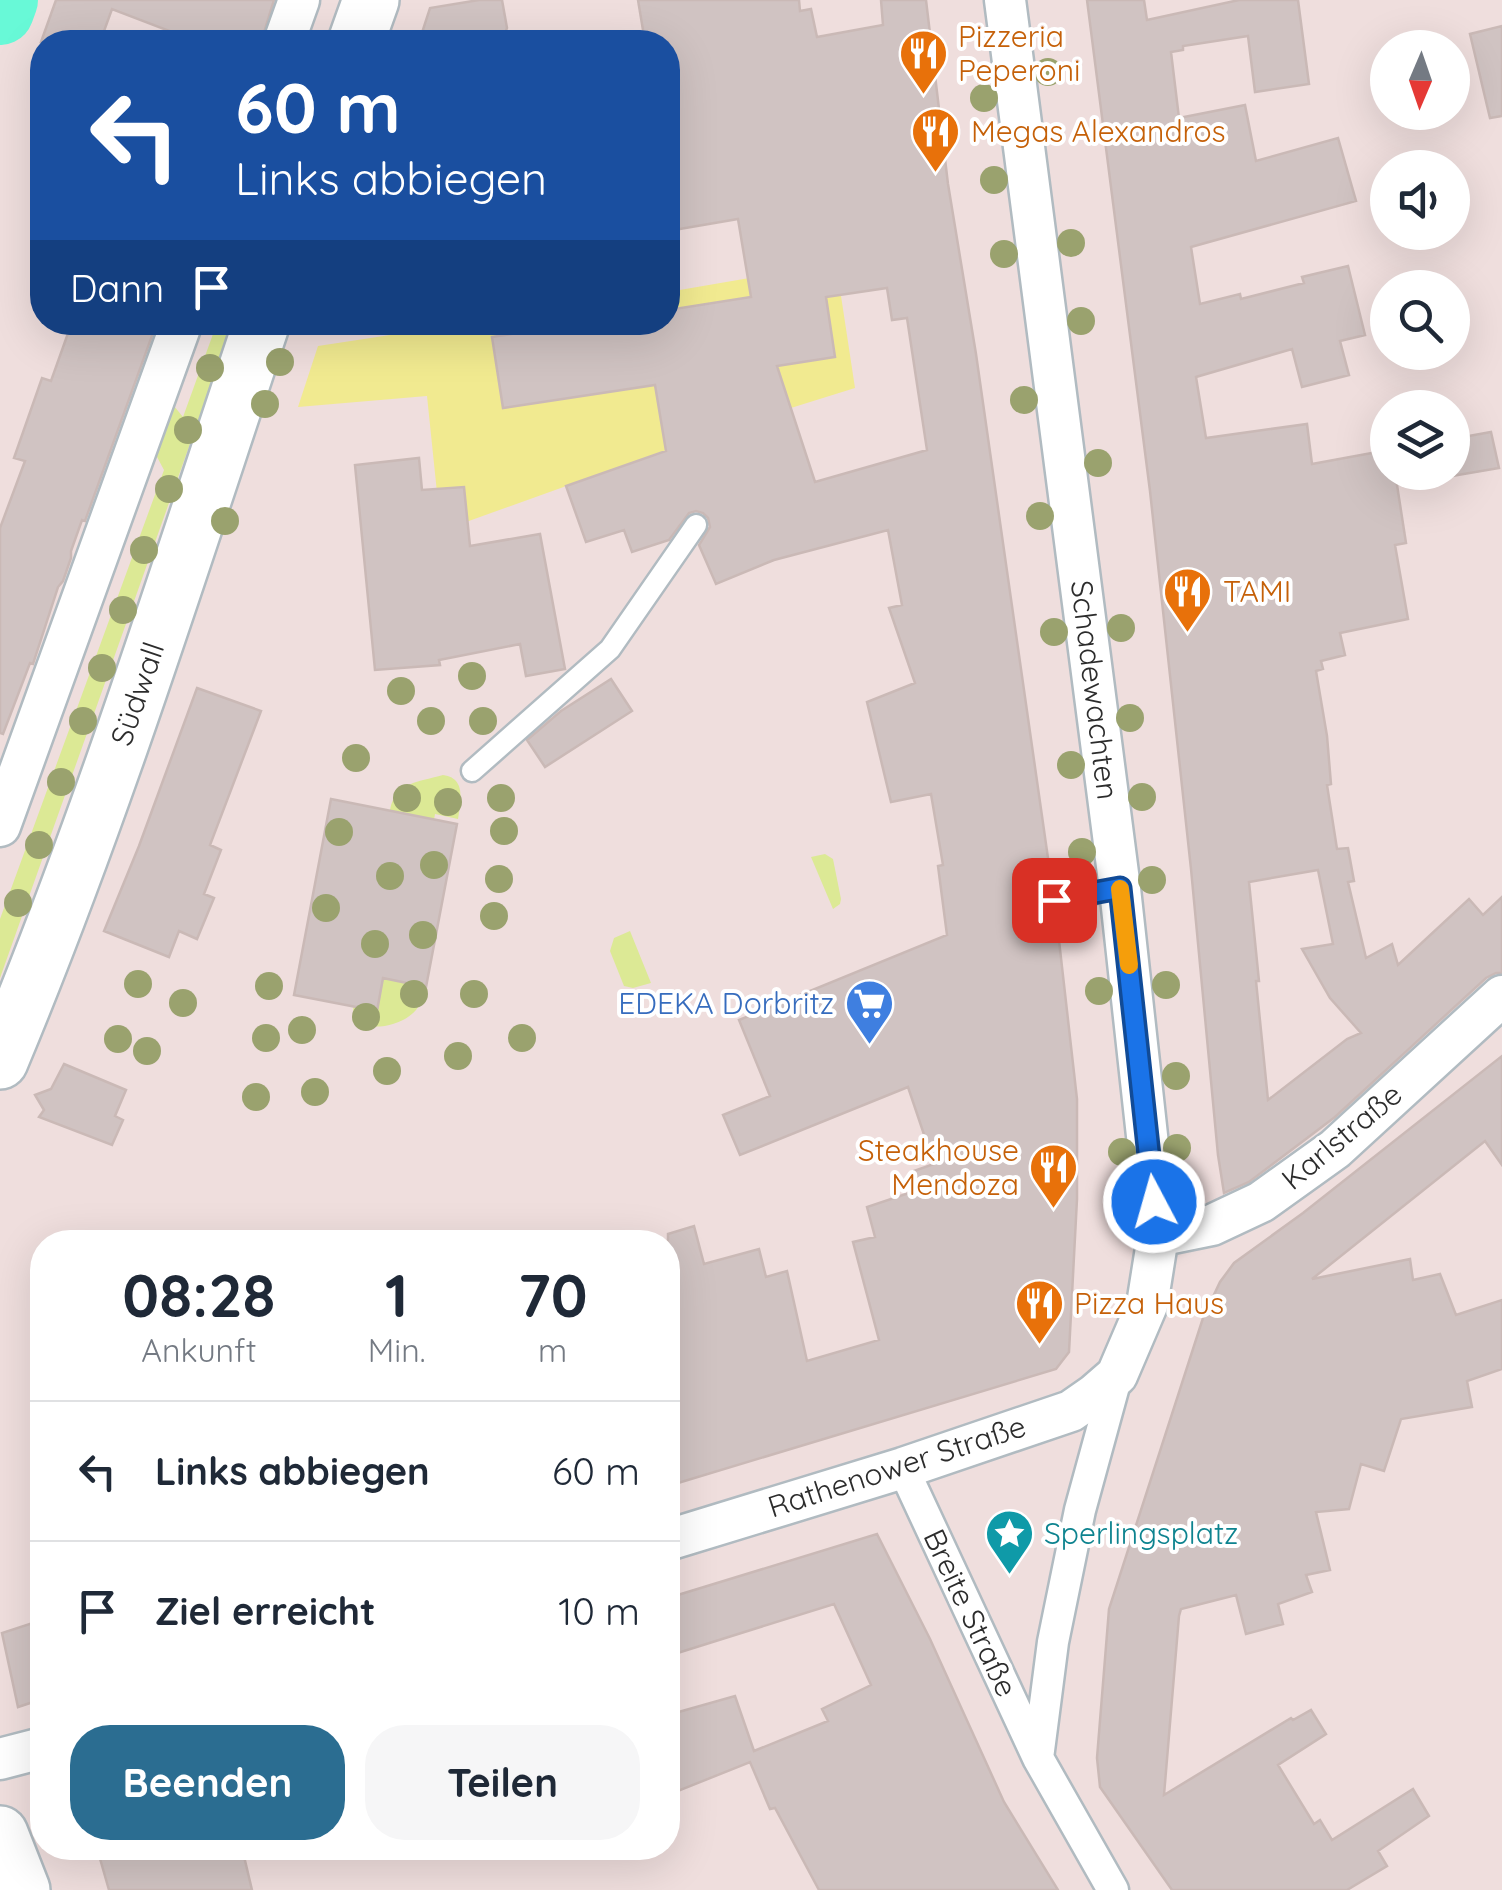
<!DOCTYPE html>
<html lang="de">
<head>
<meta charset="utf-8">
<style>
	:root { --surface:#fff; --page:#f6f6f7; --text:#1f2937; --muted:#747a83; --line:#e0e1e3; --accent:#2b6d91 }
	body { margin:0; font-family:Quicksand,sans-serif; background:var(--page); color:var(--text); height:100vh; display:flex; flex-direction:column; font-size:38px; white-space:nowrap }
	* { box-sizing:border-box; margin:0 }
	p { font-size:32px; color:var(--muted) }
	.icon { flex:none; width:55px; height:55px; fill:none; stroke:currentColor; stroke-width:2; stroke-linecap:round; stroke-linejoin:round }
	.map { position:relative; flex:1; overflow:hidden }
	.panel { position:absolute; left:30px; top:1230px; width:650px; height:630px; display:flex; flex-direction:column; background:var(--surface); border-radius:40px; box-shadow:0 10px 40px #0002 }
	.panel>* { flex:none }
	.hud { position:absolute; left:30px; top:30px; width:650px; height:305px; border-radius:40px; box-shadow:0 10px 40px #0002; background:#1a4fa0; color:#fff; overflow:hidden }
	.needle { width:65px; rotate:182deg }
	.controls { position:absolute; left:1370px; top:30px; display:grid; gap:20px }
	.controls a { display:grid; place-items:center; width:100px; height:100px; border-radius:50%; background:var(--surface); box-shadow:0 10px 40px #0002; font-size:50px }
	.pin { position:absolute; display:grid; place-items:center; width:85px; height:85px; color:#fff; margin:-42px; border-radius:20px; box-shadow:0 5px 15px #0006 }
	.me { position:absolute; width:110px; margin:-55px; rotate:354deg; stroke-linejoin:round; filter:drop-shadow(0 0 8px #0008) }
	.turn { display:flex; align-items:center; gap:35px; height:210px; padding:0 40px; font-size:45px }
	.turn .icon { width:130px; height:130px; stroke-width:2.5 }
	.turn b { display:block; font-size:70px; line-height:85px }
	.then { display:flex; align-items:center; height:95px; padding:0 40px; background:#0003; gap:20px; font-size:38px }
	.eta { display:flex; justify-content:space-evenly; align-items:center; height:170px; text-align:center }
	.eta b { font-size:60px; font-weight:700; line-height:70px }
	.primary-button { display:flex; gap:20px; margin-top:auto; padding:20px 40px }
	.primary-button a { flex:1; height:115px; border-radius:40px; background:var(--accent); color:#fff; font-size:40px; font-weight:700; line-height:115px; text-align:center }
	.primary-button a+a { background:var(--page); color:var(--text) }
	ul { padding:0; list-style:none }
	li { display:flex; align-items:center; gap:30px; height:140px; padding:0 40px; border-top:2px solid var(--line) }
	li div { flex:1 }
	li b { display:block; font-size:38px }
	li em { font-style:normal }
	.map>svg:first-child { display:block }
</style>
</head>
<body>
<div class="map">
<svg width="1502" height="1890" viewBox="0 0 1502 1890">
	<rect width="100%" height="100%" fill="#efdedd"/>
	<!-- green -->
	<path fill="#dce995" d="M217,323H233L0,978V919L164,470L156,455L174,406L183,417Z
		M443,775C466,778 461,800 458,819L435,814L428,854L450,860L448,874L425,870L437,929L434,943L411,939L403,982L426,987C424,995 422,1003 416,1010C402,1026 372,1032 354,1021L353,1007L377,1011L413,816L390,810C395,782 419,782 443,775Z
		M825,854L833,859L841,899L840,904L833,909L811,857Z
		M630,931L651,983L633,988L624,986L610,951L614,938Z"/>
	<!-- pitch -->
	<path fill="#f1ea90" d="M836,263L855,388L733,426L441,531L427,396L298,407L318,346L469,323L668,322V292Z"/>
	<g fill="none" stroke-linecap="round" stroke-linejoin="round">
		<!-- river -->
		<path stroke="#68f9d7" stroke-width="68" d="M0,11L4,0"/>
	</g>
	<!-- building -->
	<path fill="#d0c3c2" stroke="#cab9b6" stroke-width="2.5" fill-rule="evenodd" d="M56,0H274L261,42H198L112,9L100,42H41Z
		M479,0H502L507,28L502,42H419L430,8Z
		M638,0H799L800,11L811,9L817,37L883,25L881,0H926L948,184L976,354L1052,886L1045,890L1040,901L1044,909L1056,914L1077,1099V1199L1069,1352L1056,1369L668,1486V1234L694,1226L704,1264L759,1249L766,1277L787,1271L807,1361L879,1340L853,1242L875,1237L867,1207L918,1190L911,1172L934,1164L908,1087L740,1155L723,1115L770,1096L739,1020L947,935L938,866L943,865L931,794L891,802L867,702L915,683L889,608L902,605L888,530L774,560L716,584L699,545L710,527L708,518L703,513L696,511L689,513L669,540L632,552L624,530L586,542L566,486L666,451L655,385L503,408L492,337L586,322H668V310L751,297L738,219L668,231V120H672L668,89V42H645ZM887,288L892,320L907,318L927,450L815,482L777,366L835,357L826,297Z
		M1087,0H1144L1147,20L1239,0H1298L1309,84L1255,92L1248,36L1183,46V50L1171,52L1179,118L1245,105L1256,161L1338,138L1356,201L1191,247L1200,304L1240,294L1241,299L1304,283L1302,277L1348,266L1365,335L1340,341L1349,375L1302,387L1292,349L1196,377L1206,438L1307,424L1312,464L1388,450V472H1395L1406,543L1395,545L1408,619L1340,633L1345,655L1321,661L1323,669L1316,671L1327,736L1331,784L1327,785L1337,849L1348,848L1354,881L1348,882L1366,958L1392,944L1398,965L1469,899L1483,915L1502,897V973H1496L1486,978L1335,1117L1249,1182L1224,1193L1218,1155L1191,869L1150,491ZM1318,870L1333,944L1302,949L1330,998L1361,1033L1347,1039L1268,1100L1256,981H1259L1249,882Z
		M1502,26V116L1490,118L1470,34Z
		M72,322H157L85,521L82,520L71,551V558L63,581L58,587L33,664L30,663L3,734L0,733V528L25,461L14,458L42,378L51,381Z
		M1491,432L1499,468L1452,476V439Z
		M419,458L422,490L464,487L470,546L540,534L565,669L526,676L520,644L439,660L440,665L375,670L355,465Z
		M611,679L632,711L545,767L527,740L561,711Z
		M197,688L261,711L210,845L221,850L204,894L214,898L197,939L179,931L169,957L104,931L139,846Z
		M331,799L457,824L426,987L383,978L377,1011L294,995Z
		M1502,1056V1165L1485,1141L1312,1279L1410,1259L1413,1280L1440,1274L1456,1315L1502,1300V1369L1467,1381L1472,1407L1401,1419L1384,1471L1361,1464L1349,1509L1316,1512L1330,1570L1306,1575L1312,1592L1278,1604L1283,1624L1246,1634L1236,1595L1181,1609L1179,1616L1164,1795L1291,1718L1293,1720L1311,1710L1326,1734L1278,1765L1314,1824L1320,1820L1332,1840L1413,1789L1429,1816L1378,1851L1387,1866L1347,1890H1172L1100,1787L1097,1758L1109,1609L1203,1318L1220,1282L1234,1263L1303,1213Z
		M64,1064L126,1090L115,1116L123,1120L112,1145L39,1117L44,1110L35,1095L51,1089Z
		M877,1534L930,1639L1004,1802L1058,1890H819L775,1808L770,1809L750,1762L668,1795V1715L735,1696L754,1751L828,1721L822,1709L871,1685L834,1604L668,1656V1598Z
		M42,1620V1699L18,1707L2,1633Z
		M97,1848H242L252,1890H109Z"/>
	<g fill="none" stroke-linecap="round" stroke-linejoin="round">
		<defs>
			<path id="service" d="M472,771L610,649L696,525
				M1054,900L1120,889"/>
			<path id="pedestrian" d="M903,1468L1038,1758L1113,1890
				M1038,1758L1053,1642L1080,1510L1117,1375"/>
			<path id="minor" d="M284,42L299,0
				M0,826L182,322
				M1158,1236L1212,1225L1261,1202L1335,1149L1502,996
				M668,1540L903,1468L1071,1411L1094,1395L1117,1375L1147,1305L1158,1236L1120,889L1005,0
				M0,1759L42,1748"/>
			<path id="secondary" d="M356,42L371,0
				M0,1061C101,820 179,570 262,322
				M0,1834L22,1890"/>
		</defs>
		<!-- service casing -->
		<use href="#service" stroke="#b1bbc1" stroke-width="25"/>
		<!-- pedestrian casing -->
		<use href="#pedestrian" stroke="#b1bbc1" stroke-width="35"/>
		<!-- minor casing -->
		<use href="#minor" stroke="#b1bbc1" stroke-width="45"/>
		<!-- secondary casing -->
		<use href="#secondary" stroke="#b1bbc1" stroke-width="60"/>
		<!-- service -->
		<use href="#service" stroke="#fff" stroke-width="20"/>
		<!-- pedestrian -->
		<use href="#pedestrian" stroke="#fff" stroke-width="30"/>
		<!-- minor -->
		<use href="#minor" stroke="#fff" stroke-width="40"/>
		<!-- secondary -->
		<use href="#secondary" stroke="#fff" stroke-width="55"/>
	</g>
	<!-- trees -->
	<g fill="#9aa26e">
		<circle cx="1048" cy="72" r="14"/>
		<circle cx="984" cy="98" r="14"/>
		<circle cx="994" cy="180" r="14"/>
		<circle cx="1071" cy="243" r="14"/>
		<circle cx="1004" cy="254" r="14"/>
		<circle cx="1081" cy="321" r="14"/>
		<circle cx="280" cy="362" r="14"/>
		<circle cx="210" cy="368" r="14"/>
		<circle cx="1024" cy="400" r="14"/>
		<circle cx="265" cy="404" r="14"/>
		<circle cx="188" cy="430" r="14"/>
		<circle cx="1098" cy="463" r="14"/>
		<circle cx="169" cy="489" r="14"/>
		<circle cx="1040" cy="516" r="14"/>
		<circle cx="225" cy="521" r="14"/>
		<circle cx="144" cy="550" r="14"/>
		<circle cx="123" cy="610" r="14"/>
		<circle cx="1121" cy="628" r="14"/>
		<circle cx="1054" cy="632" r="14"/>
		<circle cx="102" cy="668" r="14"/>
		<circle cx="472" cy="676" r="14"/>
		<circle cx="401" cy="691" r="14"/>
		<circle cx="1130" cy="718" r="14"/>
		<circle cx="83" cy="721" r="14"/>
		<circle cx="431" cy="721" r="14"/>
		<circle cx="483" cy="721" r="14"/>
		<circle cx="356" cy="758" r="14"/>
		<circle cx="1071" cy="765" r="14"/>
		<circle cx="61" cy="782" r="14"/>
		<circle cx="1142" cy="797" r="14"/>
		<circle cx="407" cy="798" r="14"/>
		<circle cx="501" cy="798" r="14"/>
		<circle cx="448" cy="802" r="14"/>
		<circle cx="504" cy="831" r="14"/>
		<circle cx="339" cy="832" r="14"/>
		<circle cx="39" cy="845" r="14"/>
		<circle cx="1082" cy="852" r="14"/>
		<circle cx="434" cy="865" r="14"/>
		<circle cx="390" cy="876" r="14"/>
		<circle cx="499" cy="879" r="14"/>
		<circle cx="1152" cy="880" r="14"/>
		<circle cx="18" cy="903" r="14"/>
		<circle cx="326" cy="908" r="14"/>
		<circle cx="494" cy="916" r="14"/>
		<circle cx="423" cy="935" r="14"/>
		<circle cx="375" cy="944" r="14"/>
		<circle cx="138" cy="984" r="14"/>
		<circle cx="1166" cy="985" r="14"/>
		<circle cx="269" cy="986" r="14"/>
		<circle cx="1099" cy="991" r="14"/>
		<circle cx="414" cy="994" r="14"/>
		<circle cx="474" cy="994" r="14"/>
		<circle cx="183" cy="1003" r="14"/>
		<circle cx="366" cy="1017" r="14"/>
		<circle cx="302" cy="1030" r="14"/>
		<circle cx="266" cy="1038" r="14"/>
		<circle cx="522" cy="1038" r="14"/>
		<circle cx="118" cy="1039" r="14"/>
		<circle cx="147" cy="1051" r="14"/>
		<circle cx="458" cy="1056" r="14"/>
		<circle cx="387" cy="1071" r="14"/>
		<circle cx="1176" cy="1076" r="14"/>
		<circle cx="315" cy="1092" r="14"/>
		<circle cx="256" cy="1097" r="14"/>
		<circle cx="1177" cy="1148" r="14"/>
		<circle cx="1122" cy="1152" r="14"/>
	</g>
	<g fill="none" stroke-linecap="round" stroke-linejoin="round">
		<defs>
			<path id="route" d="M1054,900L1120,888L1154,1202"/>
		</defs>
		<!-- route casing -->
		<use href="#route" stroke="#114b97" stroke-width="25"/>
		<!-- route -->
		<use href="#route" stroke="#1a73e8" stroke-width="18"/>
		<!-- slow -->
		<path stroke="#f59e0b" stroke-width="18" d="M1120,889L1129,965"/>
	</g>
	<!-- icons -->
	<defs>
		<symbol id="restaurant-pin" viewBox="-11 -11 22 30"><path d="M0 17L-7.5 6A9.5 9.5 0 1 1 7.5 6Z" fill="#e8710a" stroke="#fff"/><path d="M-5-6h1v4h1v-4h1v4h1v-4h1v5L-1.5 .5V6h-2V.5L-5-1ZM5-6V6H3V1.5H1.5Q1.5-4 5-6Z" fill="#fff"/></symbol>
		<symbol id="supermarket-pin" viewBox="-11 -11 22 30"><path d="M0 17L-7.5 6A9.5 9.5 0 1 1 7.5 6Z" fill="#3f7fe0" stroke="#fff"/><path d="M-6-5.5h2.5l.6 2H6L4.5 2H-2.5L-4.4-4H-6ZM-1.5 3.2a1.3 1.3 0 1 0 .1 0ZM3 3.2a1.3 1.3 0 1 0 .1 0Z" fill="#fff"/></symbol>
		<symbol id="sight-pin" viewBox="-11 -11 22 30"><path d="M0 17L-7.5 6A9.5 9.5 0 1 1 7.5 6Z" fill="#0f9aa8" stroke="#fff"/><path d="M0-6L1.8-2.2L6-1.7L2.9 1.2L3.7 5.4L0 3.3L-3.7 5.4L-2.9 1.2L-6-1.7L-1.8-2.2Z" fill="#fff"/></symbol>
	</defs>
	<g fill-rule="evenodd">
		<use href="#restaurant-pin" x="896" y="26" width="55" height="75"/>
		<use href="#restaurant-pin" x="908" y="104" width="55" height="75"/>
		<use href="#restaurant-pin" x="1160" y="564" width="55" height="75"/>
		<use href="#supermarket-pin" x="842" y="976" width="55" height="75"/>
		<use href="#restaurant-pin" x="1026" y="1140" width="55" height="75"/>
		<use href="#restaurant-pin" x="1012" y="1276" width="55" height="75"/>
		<use href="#sight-pin" x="982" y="1506" width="55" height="75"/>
	</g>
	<g text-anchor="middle" stroke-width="8" stroke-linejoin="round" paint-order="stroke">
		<!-- food labels -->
		<g font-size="30" fill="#c56008" stroke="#fff" text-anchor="start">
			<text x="958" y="47">Pizzeria<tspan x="958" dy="34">Peperoni</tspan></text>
			<text x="971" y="142">Megas Alexandros</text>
			<text x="1223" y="602">TAMI</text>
			<text x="1019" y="1161" text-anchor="end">Steakhouse<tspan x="1019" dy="34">Mendoza</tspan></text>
			<text x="1074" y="1314">Pizza Haus</text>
		</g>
		<!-- street labels -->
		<g font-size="30" fill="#2c2c2c" stroke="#fff">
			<text transform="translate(1094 690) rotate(83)" y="10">Schadewachten</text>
			<text transform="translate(138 694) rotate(-71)" y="10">Südwall</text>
			<text transform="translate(1342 1137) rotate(-40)" y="10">Karlstraße</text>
			<text transform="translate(897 1467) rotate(-18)" y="10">Rathenower Straße</text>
			<text transform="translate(970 1613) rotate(65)" y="10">Breite Straße</text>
		</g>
		<!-- shop labels -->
		<g font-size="30" fill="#366cbe" stroke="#fff" text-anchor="end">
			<text x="834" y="1014">EDEKA Dorbritz</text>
		</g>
		<!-- culture labels -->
		<g font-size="30" fill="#0d838f" stroke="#fff" text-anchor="start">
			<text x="1044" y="1544">Sperlingsplatz</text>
		</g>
	</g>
</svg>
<div class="controls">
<a><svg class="needle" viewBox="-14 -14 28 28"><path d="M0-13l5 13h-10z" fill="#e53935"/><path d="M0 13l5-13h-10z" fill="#747a83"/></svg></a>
<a><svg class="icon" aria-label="sound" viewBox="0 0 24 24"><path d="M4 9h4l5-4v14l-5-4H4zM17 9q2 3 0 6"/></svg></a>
<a><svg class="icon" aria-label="search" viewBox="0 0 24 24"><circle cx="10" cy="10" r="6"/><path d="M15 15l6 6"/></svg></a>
<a><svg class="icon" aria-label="layers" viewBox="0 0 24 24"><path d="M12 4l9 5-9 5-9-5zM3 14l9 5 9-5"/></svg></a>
</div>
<div class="pin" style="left:1054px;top:900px;background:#d93025"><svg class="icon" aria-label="arrive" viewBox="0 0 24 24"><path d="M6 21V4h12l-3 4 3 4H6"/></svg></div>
<svg class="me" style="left:1154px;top:1202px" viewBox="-20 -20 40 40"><circle r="17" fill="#1a73e8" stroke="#fff" stroke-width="3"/><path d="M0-11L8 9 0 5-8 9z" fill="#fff"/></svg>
<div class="hud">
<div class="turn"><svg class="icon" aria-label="left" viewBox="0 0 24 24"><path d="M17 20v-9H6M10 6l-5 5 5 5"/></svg><div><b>60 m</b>Links abbiegen</div></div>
<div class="then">Dann<svg class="icon" aria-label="arrive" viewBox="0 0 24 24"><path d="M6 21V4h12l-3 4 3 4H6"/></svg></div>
</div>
<section class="panel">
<div class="eta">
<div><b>08:28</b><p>Ankunft</p></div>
<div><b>1</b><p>Min.</p></div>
<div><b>70</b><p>m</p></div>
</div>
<ul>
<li><svg class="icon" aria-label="left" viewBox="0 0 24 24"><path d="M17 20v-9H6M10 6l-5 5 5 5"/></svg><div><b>Links abbiegen</b></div><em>60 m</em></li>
<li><svg class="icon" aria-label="arrive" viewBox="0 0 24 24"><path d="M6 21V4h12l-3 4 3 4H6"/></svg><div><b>Ziel erreicht</b></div><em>10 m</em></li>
</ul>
<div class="primary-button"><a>Beenden</a><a>Teilen</a></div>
</section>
</div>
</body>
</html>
